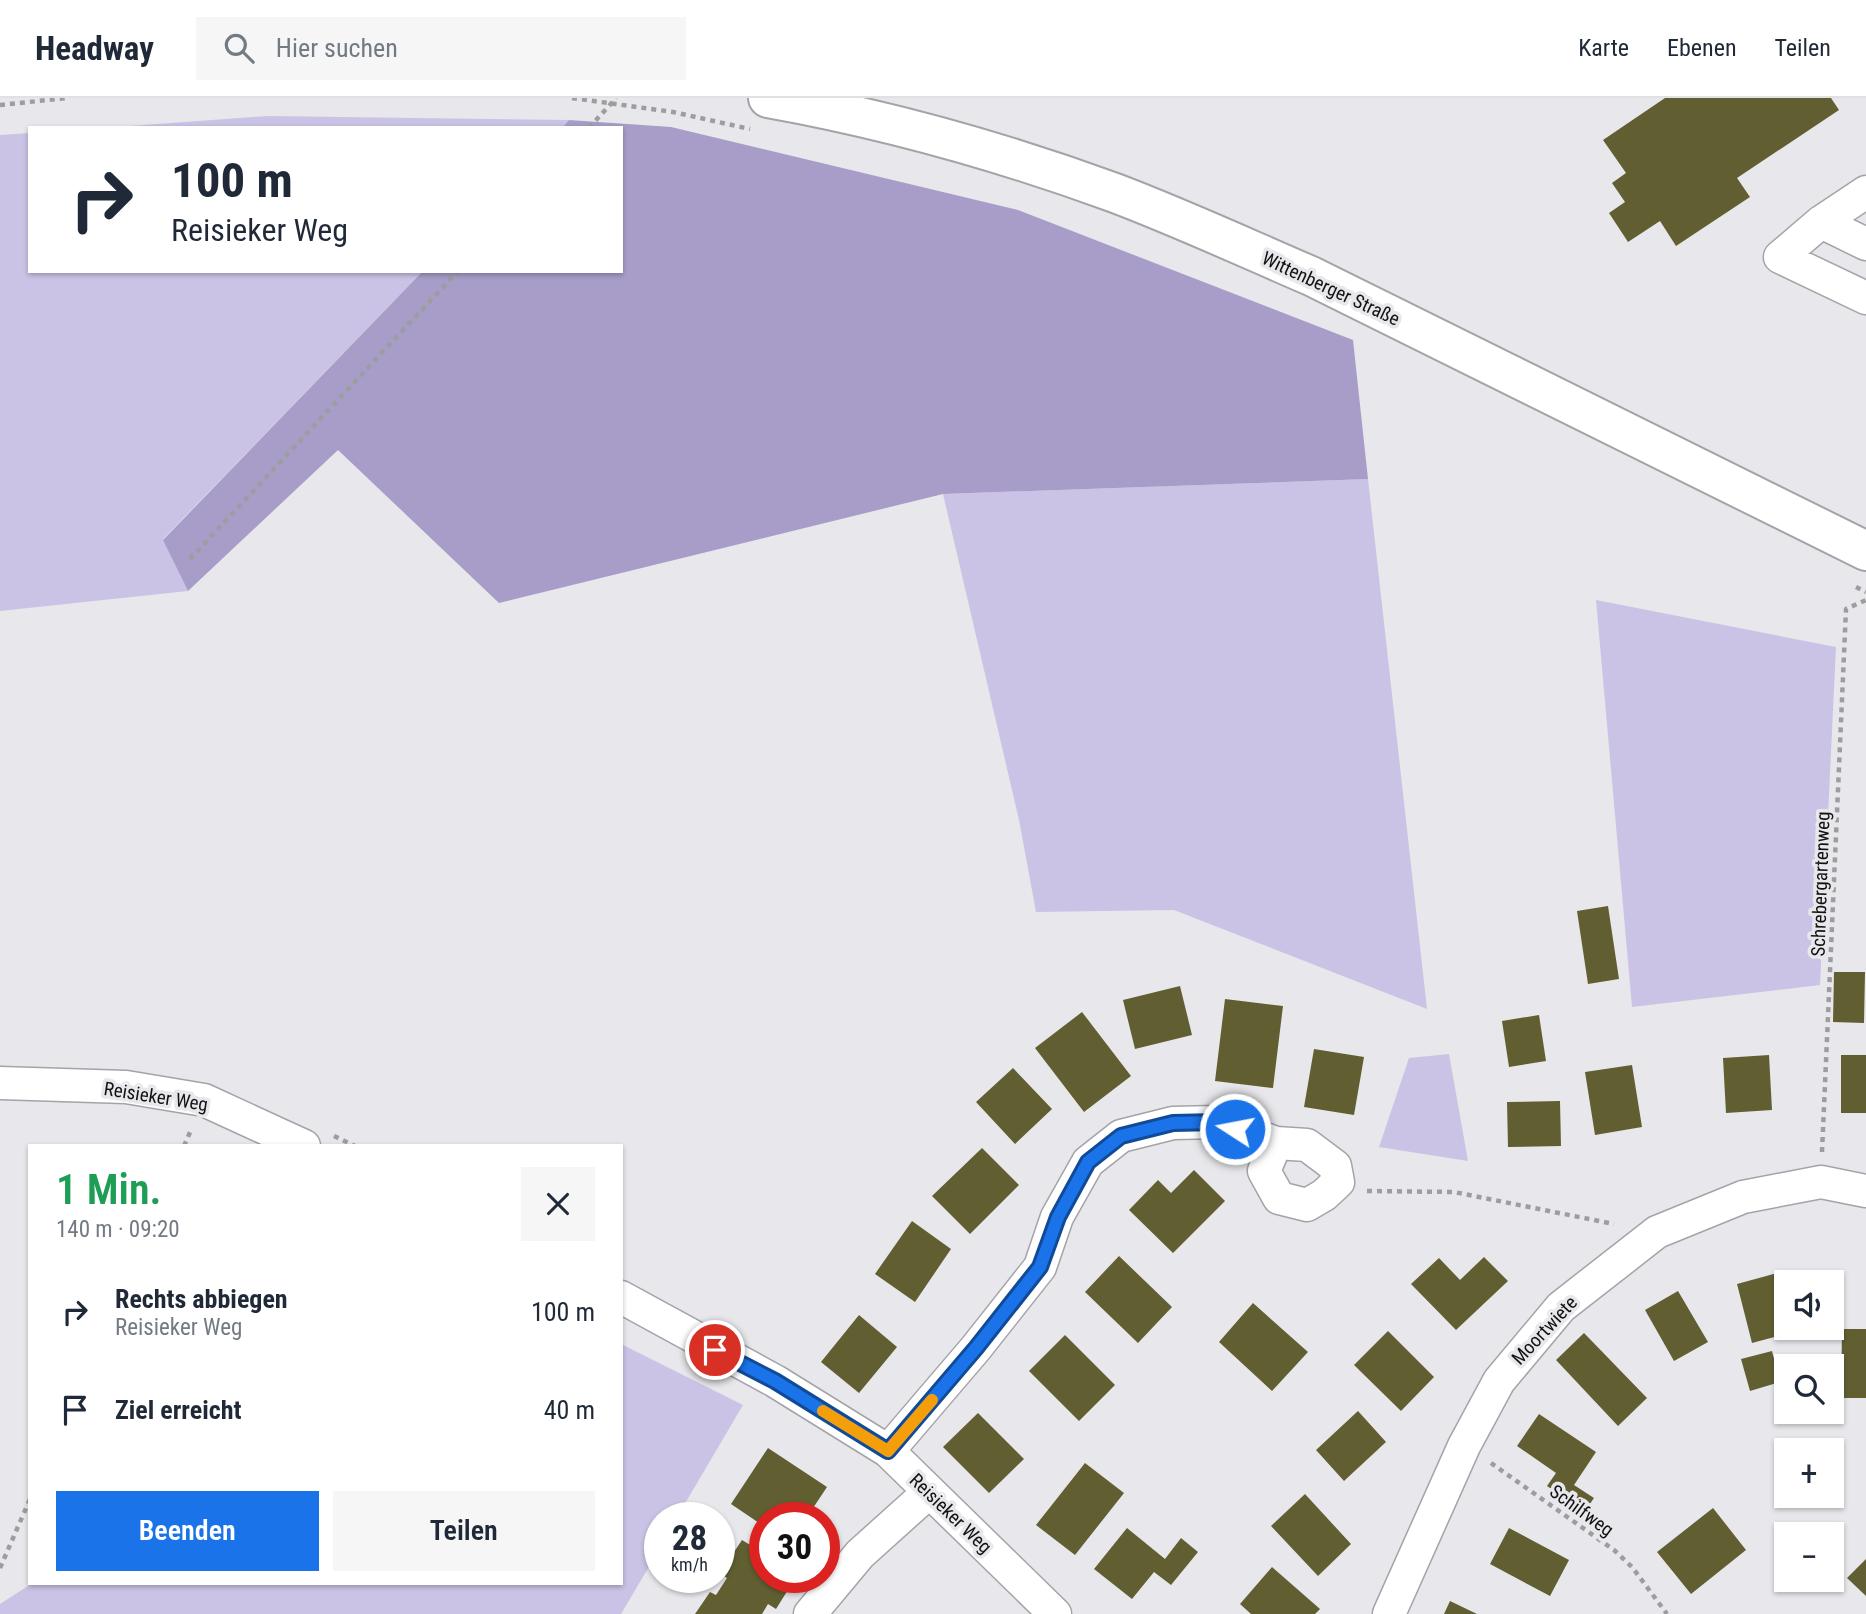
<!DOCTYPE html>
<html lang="de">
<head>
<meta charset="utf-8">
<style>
	:root { --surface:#fff; --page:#f6f6f7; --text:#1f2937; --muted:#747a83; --line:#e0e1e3; --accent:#1a73e8 }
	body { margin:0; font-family:"Roboto Condensed",sans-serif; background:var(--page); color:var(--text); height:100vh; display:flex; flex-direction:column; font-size:26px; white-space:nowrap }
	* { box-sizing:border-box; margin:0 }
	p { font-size:23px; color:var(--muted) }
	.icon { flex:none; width:38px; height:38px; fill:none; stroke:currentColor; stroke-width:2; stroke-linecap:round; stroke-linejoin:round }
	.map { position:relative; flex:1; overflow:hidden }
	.panel { position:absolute; left:28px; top:1046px; width:595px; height:441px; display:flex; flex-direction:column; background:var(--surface); border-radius:0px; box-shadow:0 2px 5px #0004 }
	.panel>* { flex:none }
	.top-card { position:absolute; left:28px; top:28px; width:595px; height:147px; border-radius:0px; box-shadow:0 2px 5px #0004; background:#fff; color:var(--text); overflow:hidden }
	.buttons { position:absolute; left:1774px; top:1172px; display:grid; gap:14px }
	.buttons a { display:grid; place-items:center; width:70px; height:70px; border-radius:0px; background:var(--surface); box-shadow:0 2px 5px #0004; font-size:35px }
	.speed { position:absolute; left:644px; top:1404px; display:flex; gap:14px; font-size:35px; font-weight:700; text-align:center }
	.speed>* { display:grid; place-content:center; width:91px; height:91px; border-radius:50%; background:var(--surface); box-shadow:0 2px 5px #0004; line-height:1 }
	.speed small { font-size:18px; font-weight:400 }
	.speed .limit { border:10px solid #d22; background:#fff; color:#111 }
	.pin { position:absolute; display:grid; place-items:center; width:60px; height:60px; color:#fff; margin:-30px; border:4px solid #fff; border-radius:50%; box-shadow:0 2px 7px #0007 }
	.me { position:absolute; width:77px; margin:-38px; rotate:281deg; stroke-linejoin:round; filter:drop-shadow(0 0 5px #0008) }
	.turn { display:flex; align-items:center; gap:24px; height:147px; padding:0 28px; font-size:32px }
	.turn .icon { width:91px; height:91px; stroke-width:2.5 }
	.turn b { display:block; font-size:49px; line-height:60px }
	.round { display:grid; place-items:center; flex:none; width:74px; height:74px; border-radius:0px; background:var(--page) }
	.head { display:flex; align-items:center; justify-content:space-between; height:119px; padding:0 28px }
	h1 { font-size:42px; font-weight:600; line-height:52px; color:#1e9e55 }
	.primary-button { display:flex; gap:14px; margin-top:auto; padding:14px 28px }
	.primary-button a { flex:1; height:80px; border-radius:0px; background:var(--accent); color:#fff; font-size:28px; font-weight:600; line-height:80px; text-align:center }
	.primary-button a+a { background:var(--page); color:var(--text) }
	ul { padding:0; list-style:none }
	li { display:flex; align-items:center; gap:21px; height:98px; padding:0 28px }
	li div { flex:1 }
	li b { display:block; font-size:26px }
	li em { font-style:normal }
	header { display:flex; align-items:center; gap:42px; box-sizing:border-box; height:98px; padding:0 35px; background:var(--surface); border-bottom:2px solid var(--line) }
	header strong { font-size:33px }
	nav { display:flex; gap:38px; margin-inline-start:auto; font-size:24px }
	.search { width:490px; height:63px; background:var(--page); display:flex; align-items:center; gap:18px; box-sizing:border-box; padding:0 24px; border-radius:0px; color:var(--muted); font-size:26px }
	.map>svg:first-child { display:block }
</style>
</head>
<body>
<header>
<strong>Headway</strong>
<div class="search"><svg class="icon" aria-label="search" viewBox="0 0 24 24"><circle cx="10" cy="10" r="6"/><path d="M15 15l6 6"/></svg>Hier suchen</div>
<nav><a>Karte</a><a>Ebenen</a><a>Teilen</a></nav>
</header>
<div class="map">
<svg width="1866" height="1516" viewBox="0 0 1866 1516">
	<rect width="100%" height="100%" fill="#e8e7eb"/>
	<!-- green -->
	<path fill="#cbc3e5" d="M268,18L569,22L562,30H103Z
		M30,35V173H423L163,441L188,493L0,513V37Z
		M1368,381L1427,911L1174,812L1036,814L1019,722L943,396Z
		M1596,502L1836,549L1820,887L1632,909Z
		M1449,956L1468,1063L1379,1049L1409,960Z
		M621,1246L743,1307L677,1419H660V1450L621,1516H0V1506L31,1486H621Z"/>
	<!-- forest -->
	<path fill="#a79dc8" d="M569,22L671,29L1018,112L1353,242L1368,381L943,396L499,505L338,352L188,493L163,442L423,173H621V30H562Z"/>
	<!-- building -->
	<path fill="#615f32" d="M1665,0H1831L1839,12L1737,80L1750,99L1676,148L1660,123L1628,144L1609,115L1625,104L1612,85L1626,75L1603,42Z
		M1608,808L1619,881L1588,886L1577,813Z
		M1834,874H1865L1864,925L1833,924Z
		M1180,888L1192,937L1135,951L1123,902Z
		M1225,901L1283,908L1273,990L1215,983Z
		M1082,914L1131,978L1084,1014L1035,950Z
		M1539,917L1546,963L1509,969L1502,923Z
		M1314,951L1364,959L1354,1017L1304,1009Z
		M1769,957L1772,1012L1726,1015L1723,960Z
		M1841,957H1866V1015H1841Z
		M1632,967L1642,1029L1595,1037L1585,974Z
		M1013,970L1052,1011L1015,1046L976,1004Z
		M1560,1003L1561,1048L1508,1049L1507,1004Z
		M982,1050L1019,1087L970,1136L932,1098Z
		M1194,1072L1225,1103L1173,1155L1129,1112L1158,1082L1171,1095Z
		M912,1123L951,1151L915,1204L875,1176Z
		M1119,1158L1172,1209L1138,1245L1085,1194Z
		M1484,1159L1508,1183L1456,1232L1411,1186L1439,1160L1460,1182Z
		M1785,1173L1788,1185L1787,1230L1804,1231L1752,1245L1737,1186Z
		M1678,1193L1708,1244L1674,1263L1645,1212Z
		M1253,1205L1308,1254L1272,1293L1219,1244Z
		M859,1217L897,1249L859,1295L821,1264Z
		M1842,1231H1866V1300H1841Z
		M1388,1233L1434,1279L1401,1313L1354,1267Z
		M1584,1235L1647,1300L1618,1328L1556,1262Z
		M1065,1237L1115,1287L1079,1323L1029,1273Z
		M1772,1253L1780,1284L1750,1293L1741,1261Z
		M1358,1313L1386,1344L1344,1383L1316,1352Z
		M978,1315L1024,1361L989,1395L943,1349Z
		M1539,1316L1596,1354L1574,1387L1594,1400L1585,1413L1547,1388L1556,1375L1517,1348Z
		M768,1350L827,1389L807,1419H765V1429L731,1406Z
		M1085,1365L1124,1395L1075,1457L1036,1427Z
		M1305,1396L1351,1446L1318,1478L1271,1428Z
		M1713,1410L1746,1452L1691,1496L1657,1454Z
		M1127,1430L1165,1461L1181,1440L1198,1454L1171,1487L1154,1474L1132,1501L1094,1471Z
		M1509,1430L1569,1462L1550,1498L1490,1466Z
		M742,1442L765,1456V1479H796L776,1511L768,1506L762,1516H695L710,1494L716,1497L727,1480L720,1475Z
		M1866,1461V1498L1847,1480Z
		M1272,1469L1320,1511L1315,1516H1251L1240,1506Z
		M1450,1503L1477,1516H1444Z"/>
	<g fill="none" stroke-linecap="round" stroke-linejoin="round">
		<defs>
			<path id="minor" d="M1866,94L1821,124L1780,159L1866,200
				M1821,124L1866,146
				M0,985L126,989L204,1002L304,1048
				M621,1199L775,1283L888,1353L1055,1516
				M888,1353L976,1250L1040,1169L1057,1119L1088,1064L1121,1038L1173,1025L1218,1024L1276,1045L1307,1047L1335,1068L1338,1084L1324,1097L1307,1107L1279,1100L1264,1073L1276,1045
				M810,1516L860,1456L929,1394
				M1389,1516L1464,1348L1499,1283L1561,1209L1657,1134L1743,1099L1821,1084L1866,1093"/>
			<path id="major" d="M768,0C885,21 1003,54 1115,95C1181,120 1246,150 1311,178L1866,453"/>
		</defs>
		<!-- minor casing -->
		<use href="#minor" stroke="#a4a3a7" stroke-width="35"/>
		<!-- major casing -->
		<use href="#major" stroke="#a4a3a7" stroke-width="42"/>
		<!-- path -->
		<path stroke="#9d9d9f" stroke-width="4.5" stroke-dasharray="5 5" stroke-linecap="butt" d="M572,0L673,14L750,31
			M0,7L67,0
			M589,30L616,0
			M190,461L458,173
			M1856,489L1866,494
			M334,1038L355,1048
			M184,1048L191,1032
			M1822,1054L1846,511L1866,502
			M1367,1093L1454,1094L1614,1126
			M1491,1365L1614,1452L1632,1469L1667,1516
			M0,1470L30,1401"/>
		<!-- minor -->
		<use href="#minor" stroke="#fff" stroke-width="32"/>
		<!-- major -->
		<use href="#major" stroke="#fff" stroke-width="38"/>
	</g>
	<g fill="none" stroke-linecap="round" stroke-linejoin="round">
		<defs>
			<path id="route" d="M715,1252L775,1283L888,1353L976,1250L1040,1169L1058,1119L1088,1064L1121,1038L1173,1025L1218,1024L1235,1031"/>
		</defs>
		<!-- route casing -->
		<use href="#route" stroke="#114b97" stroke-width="18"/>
		<!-- route -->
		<use href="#route" stroke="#1a73e8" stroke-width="12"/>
		<!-- slow -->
		<path stroke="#f59e0b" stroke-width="12" d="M823,1313L888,1353L932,1302"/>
	</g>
	<g text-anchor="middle" stroke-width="7" stroke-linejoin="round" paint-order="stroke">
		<!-- street labels -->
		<g font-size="19" fill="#121213" stroke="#e8e7eb">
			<text transform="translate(1331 190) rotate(25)" y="7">Wittenberger Straße</text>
			<text transform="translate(1820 786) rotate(-88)" y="7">Schrebergartenweg</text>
			<text transform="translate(156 998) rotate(9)" y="7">Reisieker Weg</text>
			<text transform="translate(1544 1232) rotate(-47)" y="7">Moortwiete</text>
			<text transform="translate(1582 1412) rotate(36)" y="7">Schilfweg</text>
			<text transform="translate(951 1415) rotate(44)" y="7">Reisieker Weg</text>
		</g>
	</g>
</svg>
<div class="buttons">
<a><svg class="icon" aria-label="sound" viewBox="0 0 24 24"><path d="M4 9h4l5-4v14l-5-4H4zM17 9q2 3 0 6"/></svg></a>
<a><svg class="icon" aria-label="search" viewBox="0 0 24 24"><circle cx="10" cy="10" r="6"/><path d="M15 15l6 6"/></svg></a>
<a>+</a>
<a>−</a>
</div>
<div class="speed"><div>28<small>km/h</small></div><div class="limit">30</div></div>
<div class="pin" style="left:715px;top:1252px;background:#d93025"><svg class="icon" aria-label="arrive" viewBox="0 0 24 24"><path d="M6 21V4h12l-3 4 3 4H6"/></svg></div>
<svg class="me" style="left:1235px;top:1031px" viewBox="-20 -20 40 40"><circle r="17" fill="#1a73e8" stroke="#fff" stroke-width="3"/><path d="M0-11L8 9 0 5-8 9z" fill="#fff"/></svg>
<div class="top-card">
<div class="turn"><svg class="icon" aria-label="right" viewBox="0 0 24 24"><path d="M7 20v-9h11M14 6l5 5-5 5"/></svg><div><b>100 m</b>Reisieker Weg</div></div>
</div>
<section class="panel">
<div class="head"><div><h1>1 Min.</h1><p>140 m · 09:20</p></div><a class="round"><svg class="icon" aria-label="close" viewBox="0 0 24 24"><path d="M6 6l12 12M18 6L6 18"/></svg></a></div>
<ul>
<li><svg class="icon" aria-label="right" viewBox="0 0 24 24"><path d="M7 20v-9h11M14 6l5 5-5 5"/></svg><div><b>Rechts abbiegen</b><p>Reisieker Weg</p></div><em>100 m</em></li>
<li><svg class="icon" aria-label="arrive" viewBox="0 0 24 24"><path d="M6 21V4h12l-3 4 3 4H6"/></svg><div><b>Ziel erreicht</b></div><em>40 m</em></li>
</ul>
<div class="primary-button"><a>Beenden</a><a>Teilen</a></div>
</section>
</div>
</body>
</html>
